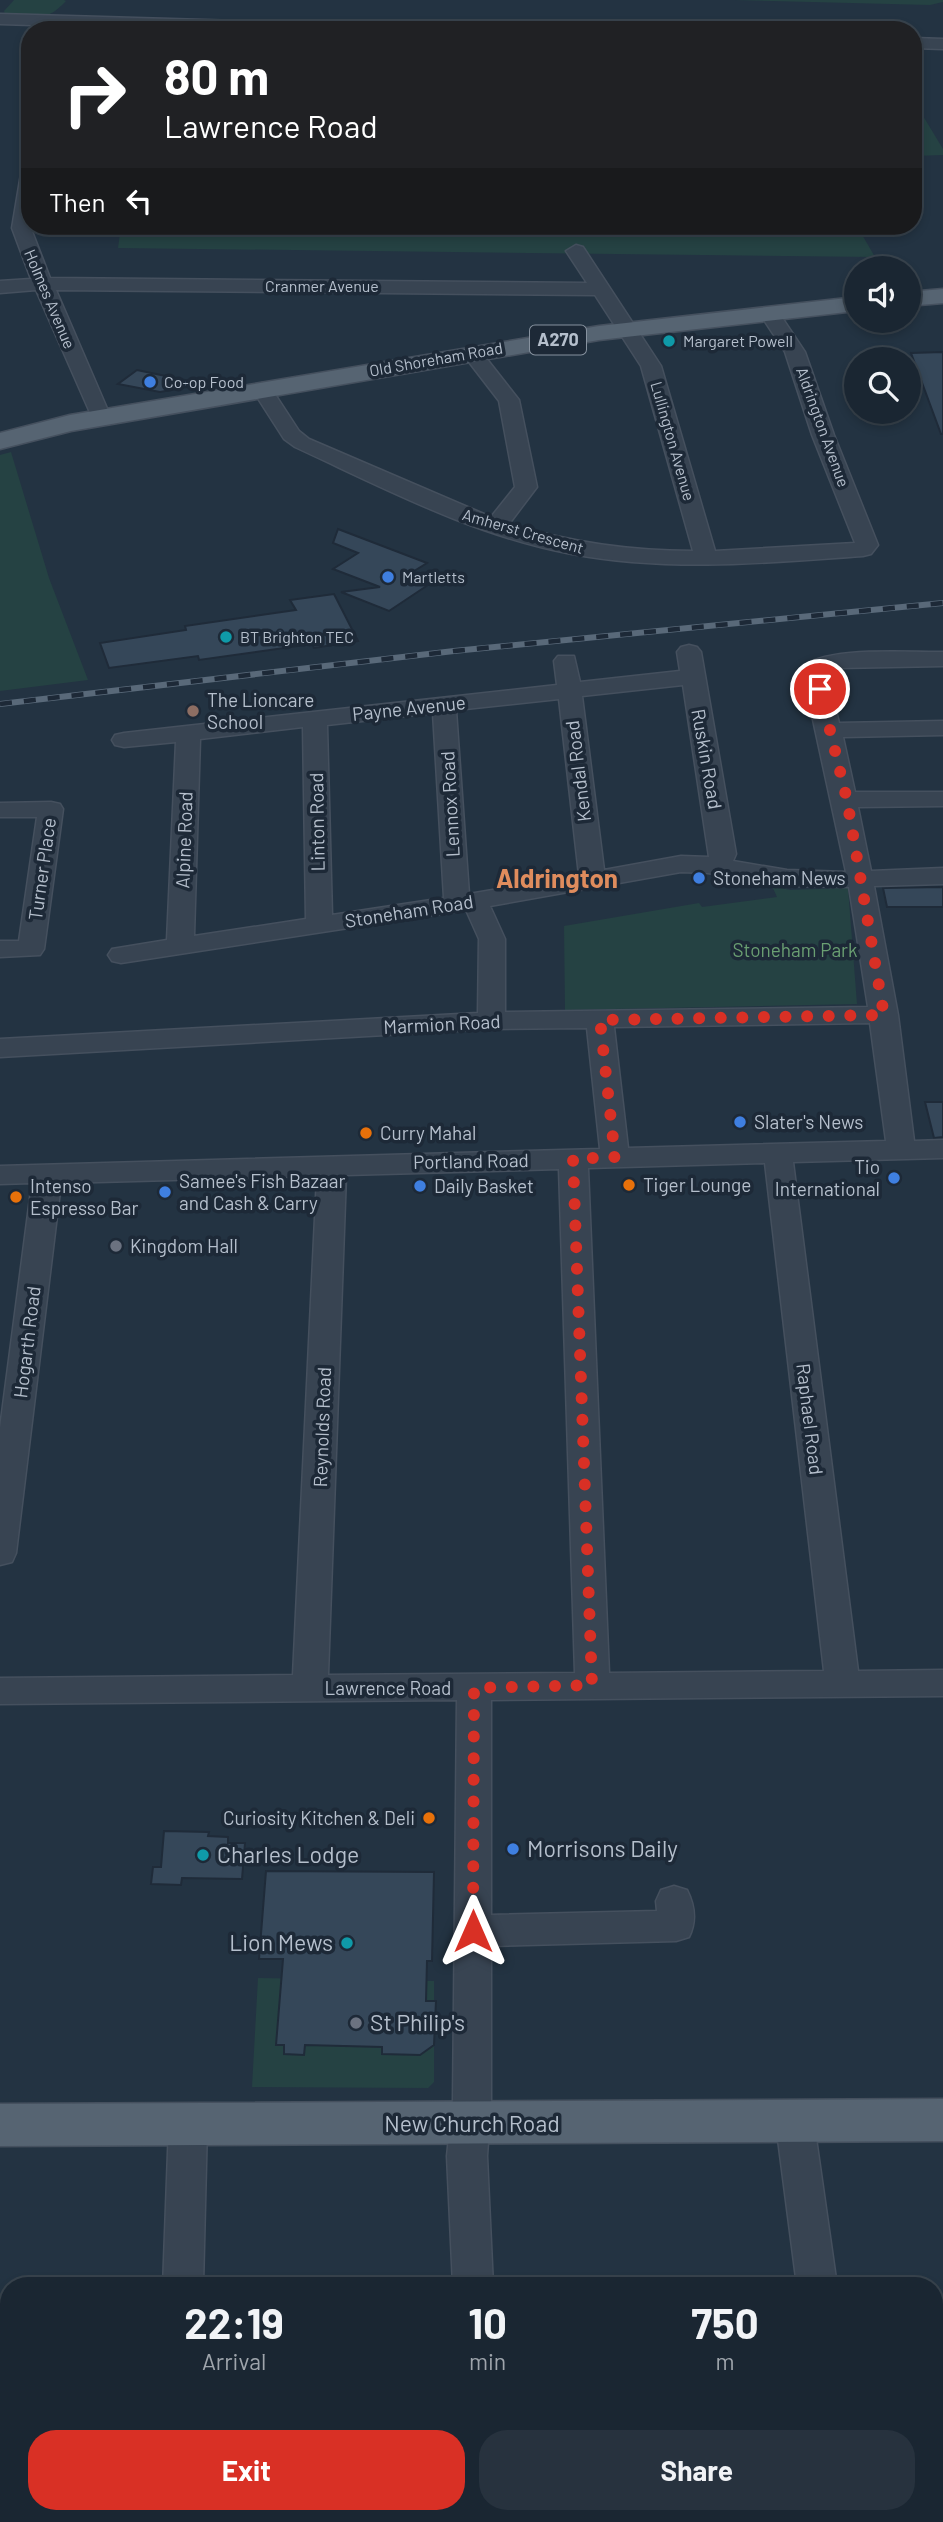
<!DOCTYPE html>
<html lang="en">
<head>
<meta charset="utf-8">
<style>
	:root { --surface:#1a2632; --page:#27323e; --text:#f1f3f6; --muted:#9fa5ac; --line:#38434d; --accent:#d93025 }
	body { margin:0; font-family:Barlow,sans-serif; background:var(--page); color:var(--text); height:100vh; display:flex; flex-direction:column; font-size:26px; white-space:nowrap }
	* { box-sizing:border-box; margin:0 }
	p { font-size:23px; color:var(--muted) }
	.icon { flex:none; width:38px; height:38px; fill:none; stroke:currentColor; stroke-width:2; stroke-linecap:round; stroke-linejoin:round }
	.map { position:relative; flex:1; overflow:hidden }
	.sheet { position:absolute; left:0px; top:2277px; width:943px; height:247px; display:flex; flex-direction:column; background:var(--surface); border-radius:28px 28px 0 0; box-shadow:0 4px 10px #0003,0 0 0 2px var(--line) }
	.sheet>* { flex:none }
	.hud { position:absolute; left:21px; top:21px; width:901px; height:214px; border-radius:28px; box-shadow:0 4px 10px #0003,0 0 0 2px var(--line); background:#202124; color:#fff; overflow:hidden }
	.controls { position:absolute; left:844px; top:256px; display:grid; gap:14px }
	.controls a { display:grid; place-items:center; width:77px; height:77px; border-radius:50%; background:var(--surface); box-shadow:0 4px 10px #0003,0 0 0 2px var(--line); font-size:35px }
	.pin { position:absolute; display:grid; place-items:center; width:60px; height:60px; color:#fff; margin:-30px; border:4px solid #fff; border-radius:50%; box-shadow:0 2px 7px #0007 }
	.me { position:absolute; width:77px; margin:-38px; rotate:0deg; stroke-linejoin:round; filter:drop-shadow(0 0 5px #0008) }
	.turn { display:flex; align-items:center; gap:24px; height:147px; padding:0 28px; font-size:32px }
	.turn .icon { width:91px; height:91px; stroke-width:2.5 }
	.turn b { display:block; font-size:49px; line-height:60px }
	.then { display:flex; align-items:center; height:66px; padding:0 28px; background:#0003; gap:14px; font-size:26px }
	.eta { display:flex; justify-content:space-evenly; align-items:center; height:119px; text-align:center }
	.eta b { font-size:42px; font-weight:700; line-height:49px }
	.action { display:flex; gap:14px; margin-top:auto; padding:14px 28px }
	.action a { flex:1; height:80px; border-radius:28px; background:var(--accent); color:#fff; font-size:28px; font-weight:700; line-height:80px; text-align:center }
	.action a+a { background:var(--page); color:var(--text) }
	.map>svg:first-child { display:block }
</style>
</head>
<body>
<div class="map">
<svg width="943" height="2522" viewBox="0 0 943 2522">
	<rect width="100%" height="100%" fill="#233342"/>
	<!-- green -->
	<path fill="#254243" d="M14,0H64L66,1C45,24 34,16 5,14L4,11Z
		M734,0H943V2L930,5Z
		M914,101L943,149V155L914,156Z
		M121,226H857L875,257L118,248Z
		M11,452L49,578L88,680L0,691V455Z
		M772,886L790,890L848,888L857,1004L565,1010L564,926L699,903L702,907L777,897Z
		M258,1978L434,1981V2082L428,2088L252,2087Z"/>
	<!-- building -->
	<path fill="#354759" stroke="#1f2b39" stroke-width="2" d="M943,352V434H941L911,353Z
		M137,370L204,384L160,392L118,384Z
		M338,529L427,563L411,573L429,580L437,579L389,611L341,592L380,587L333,569L358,553L333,543Z
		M334,594L358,641L314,648L312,644L199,660L198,656L109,668L100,643L186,630L185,626L296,610L290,600Z
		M943,887V907H887L883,888Z
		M925,1102H943V1137L934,1138Z
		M164,1831L209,1832L208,1836L228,1837V1843H245L242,1879L182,1878L181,1885L151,1884L153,1867H161Z
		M266,1871L434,1872L432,1961H427L426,2001H436L434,2045L420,2055L382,2054V2047L305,2045L304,2055L284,2054V2045H276L283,1959H259Z"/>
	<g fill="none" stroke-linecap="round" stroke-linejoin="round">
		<defs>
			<path id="minor" d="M0,14L374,25L382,30H195L0,24Z
				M914,38L943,39V49L914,48Z
				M30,169V226L50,278L587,283L566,251L576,245L583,247L661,366L715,551L855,543L812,435L785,352L760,314L770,308L777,310L805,352L834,435L878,545L871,554L863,556C766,563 668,572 572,554C474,536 384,488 295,447L284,439L252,389L262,383L269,385L299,431L309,439L491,517L515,487L499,401L462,353L472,347L479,349L519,400L537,487L509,524C569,542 630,551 693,551L641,366L595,295L56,290L112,420L109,424H95L36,290L0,293V281L31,279L12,228L21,174Z
				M689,645L697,647L701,652L736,854L733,861L787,870L846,872L802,669C819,645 914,653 943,652V666L838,668L827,672L839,723L943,721V735L843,737L855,792H943V806L858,807L871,871L943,868V884L874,886L898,1015L914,1141L943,1140V1158L793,1162L858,1671L943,1670V1696L491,1700V1915L657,1911L656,1901L661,1890L674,1886L687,1890C695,1906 697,1921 689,1937L676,1941L491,1946V2100L487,2156L493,2286H453L447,2156L453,2100L457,1700L0,1704V1678L293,1675L317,1176L61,1183L16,1553L12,1562L0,1565V1428L32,1183L0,1184V1166L600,1149L587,1028L491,1029L0,1057V1039L478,1013L479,939L466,910L121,963L112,961L108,955L112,949L167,940L176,742L124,747L115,745L112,740L115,735L124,733L557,685L554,661L558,656H574L580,682L680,671L677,652L681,647ZM683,685L709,857L681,856L604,870L582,696ZM559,699L579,875L469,894L456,710ZM433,713L444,898L332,915L327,725ZM303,727L306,919L194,936L200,739ZM681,872L708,873L787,886L849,887L868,1007L505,1012V939L490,906ZM870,1023L886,1141L628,1148L614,1027ZM765,1163L824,1671L609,1673L588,1168ZM559,1169L575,1673L328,1675L346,1175Z
				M51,802L60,804L63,809L44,949L40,955L0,957V941H19L37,817H0V803Z
				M795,2107L809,2112L814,2124L837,2286H797L776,2124L781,2112Z
				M188,2108L202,2113L207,2125L203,2286H163L169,2125L174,2113Z
				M154,2515H196L197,2522H153Z
				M462,2515H504L506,2522H462Z
				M827,2515H869L871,2522H827Z"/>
			<path id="major" d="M943,289V303L908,306V292Z
				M856,297V311L599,340L71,431L0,449V433L70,415L599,326Z
				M943,2099V2141L0,2146V2104Z"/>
		</defs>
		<!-- minor casing -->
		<use href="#minor" stroke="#45505e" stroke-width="3"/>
		<!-- major casing -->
		<use href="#major" stroke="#45505e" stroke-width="3"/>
		<!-- minor -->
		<use href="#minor" fill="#384452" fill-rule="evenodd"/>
		<!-- major -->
		<use href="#major" fill="#566472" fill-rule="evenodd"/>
		<defs>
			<path id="rail" d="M0,704L454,651L943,603"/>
		</defs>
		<!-- rail casing -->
		<use href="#rail" stroke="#596979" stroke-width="6"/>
		<!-- rail -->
		<use href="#rail" stroke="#1d2937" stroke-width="4.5" stroke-dasharray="12" stroke-linecap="butt"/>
	</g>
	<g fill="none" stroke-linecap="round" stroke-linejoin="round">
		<!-- route -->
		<path stroke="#d93025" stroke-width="12" stroke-dasharray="0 21.6" d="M473,1931L474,1688L592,1685L573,1159L615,1157L600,1020L884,1015L847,800L820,689"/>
	</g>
	<!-- markers -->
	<g fill="#0f9aa8" stroke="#1d2937" stroke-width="2.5">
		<circle cx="669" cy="341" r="7"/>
		<circle cx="226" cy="637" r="7"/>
		<circle cx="203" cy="1855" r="7"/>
		<circle cx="347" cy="1943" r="7"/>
	</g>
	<g fill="#3f7fe0" stroke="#1d2937" stroke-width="2.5">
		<circle cx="150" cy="382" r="7"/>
		<circle cx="388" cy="577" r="7"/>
		<circle cx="699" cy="878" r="7"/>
		<circle cx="740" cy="1122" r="7"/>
		<circle cx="894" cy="1178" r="7"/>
		<circle cx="420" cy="1186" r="7"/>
		<circle cx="165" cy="1192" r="7"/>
		<circle cx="513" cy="1849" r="7"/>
	</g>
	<circle fill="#8d6e63" stroke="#1d2937" stroke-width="2.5" cx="193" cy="711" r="7"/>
	<g fill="#e8710a" stroke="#1d2937" stroke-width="2.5">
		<circle cx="366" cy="1133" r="7"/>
		<circle cx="629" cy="1185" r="7"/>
		<circle cx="16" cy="1197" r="7"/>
		<circle cx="429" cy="1818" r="7"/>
	</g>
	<g fill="#6b7280" stroke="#1d2937" stroke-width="2.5">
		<circle cx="116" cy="1246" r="7"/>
		<circle cx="356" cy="2023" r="7"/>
	</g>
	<g text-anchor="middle" stroke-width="7" stroke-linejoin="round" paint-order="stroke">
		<!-- far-street labels -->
		<g font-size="16" fill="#b5bfcc" stroke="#1d2937">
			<text x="322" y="292">Cranmer Avenue</text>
			<text transform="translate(50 299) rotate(67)" y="6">Holmes Avenue</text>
			<text transform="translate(436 359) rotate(-10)" y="6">Old Shoreham Road</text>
			<text transform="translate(823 427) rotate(70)" y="6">Aldrington Avenue</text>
			<text transform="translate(673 441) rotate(74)" y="6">Lullington Avenue</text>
			<text transform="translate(523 531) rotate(16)" y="6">Amherst Crescent</text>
		</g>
		<!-- far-poi labels -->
		<g font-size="16" fill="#b5bfcc" stroke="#1d2937" text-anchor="start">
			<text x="683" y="347">Margaret Powell</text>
			<text x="164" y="388">Co-op Food</text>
			<text x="402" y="583">Martletts</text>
			<text x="240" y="643">BT Brighton TEC</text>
		</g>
		<!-- shield labels -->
		<rect fill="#1d2937" stroke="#87929f" stroke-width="2" x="530" y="325.5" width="56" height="29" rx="5"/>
		<g font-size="18" font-weight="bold" fill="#b5bfcc">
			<text x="558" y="346">A270</text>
		</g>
		<!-- poi labels -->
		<g font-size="19" fill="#b5bfcc" stroke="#1d2937" text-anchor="start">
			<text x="207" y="707">The Lioncare<tspan x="207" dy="22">School</tspan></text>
			<text x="713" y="885">Stoneham News</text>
			<text x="754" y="1129">Slater's News</text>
			<text x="380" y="1140">Curry Mahal</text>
			<text x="880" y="1174" text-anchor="end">Tio<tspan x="880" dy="22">International</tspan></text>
			<text x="179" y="1188">Samee's Fish Bazaar<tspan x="179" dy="22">and Cash &amp; Carry</tspan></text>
			<text x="643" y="1192">Tiger Lounge</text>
			<text x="30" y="1193">Intenso<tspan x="30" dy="22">Espresso Bar</tspan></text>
			<text x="434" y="1193">Daily Basket</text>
			<text x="130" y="1253">Kingdom Hall</text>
			<text x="415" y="1825" text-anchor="end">Curiosity Kitchen &amp; Deli</text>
		</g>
		<!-- street labels -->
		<g font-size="19" fill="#b5bfcc" stroke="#1d2937">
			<text transform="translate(409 708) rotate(-6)" y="7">Payne Avenue</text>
			<text transform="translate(707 759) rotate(80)" y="7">Ruskin Road</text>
			<text transform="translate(578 771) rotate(-97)" y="7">Kendal Road</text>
			<text transform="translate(450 804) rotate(-93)" y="7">Lennox Road</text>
			<text transform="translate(317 822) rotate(-91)" y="7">Linton Road</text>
			<text transform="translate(184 840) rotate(-88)" y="7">Alpine Road</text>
			<text transform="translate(42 869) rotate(-82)" y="7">Turner Place</text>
			<text transform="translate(409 911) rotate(-9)" y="7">Stoneham Road</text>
			<text transform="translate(442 1024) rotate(-3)" y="7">Marmion Road</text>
			<text transform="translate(471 1161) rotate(-1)" y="7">Portland Road</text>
			<text transform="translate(27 1342) rotate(-83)" y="7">Hogarth Road</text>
			<text transform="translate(810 1419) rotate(83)" y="7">Raphael Road</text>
			<text transform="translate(322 1427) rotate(-88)" y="7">Reynolds Road</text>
			<text x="388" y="1695">Lawrence Road</text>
		</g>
		<!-- park labels -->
		<g font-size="19" fill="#6a9f72" stroke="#1d2937">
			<text x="795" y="957">Stoneham Park</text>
		</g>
		<!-- near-poi labels -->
		<g font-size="23" fill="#b5bfcc" stroke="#1d2937" text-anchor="start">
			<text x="527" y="1857">Morrisons Daily</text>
			<text x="217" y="1863">Charles Lodge</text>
			<text x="333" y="1951" text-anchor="end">Lion Mews</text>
			<text x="370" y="2031">St Philip's</text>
		</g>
		<!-- near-street labels -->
		<g font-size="23" fill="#b5bfcc" stroke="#1d2937">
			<text x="472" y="2132">New Church Road</text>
		</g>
		<!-- district labels -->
		<g font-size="26" font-weight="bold" fill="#df8c5d" stroke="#1d2937">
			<text x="557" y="888">Aldrington</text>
		</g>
	</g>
</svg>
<div class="controls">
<a><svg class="icon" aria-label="sound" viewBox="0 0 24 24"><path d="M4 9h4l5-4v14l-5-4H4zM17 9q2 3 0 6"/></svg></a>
<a><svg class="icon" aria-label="search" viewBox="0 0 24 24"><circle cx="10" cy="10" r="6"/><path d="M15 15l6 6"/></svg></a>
</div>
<div class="pin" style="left:820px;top:689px;background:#d93025"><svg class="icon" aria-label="arrive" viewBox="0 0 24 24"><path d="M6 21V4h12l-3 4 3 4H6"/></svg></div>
<svg class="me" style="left:473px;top:1931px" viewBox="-20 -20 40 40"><path d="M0-17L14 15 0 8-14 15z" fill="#d93025" stroke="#fff" stroke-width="4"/></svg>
<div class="hud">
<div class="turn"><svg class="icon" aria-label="right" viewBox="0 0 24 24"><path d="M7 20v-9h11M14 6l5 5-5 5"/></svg><div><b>80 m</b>Lawrence Road</div></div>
<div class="then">Then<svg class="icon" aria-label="left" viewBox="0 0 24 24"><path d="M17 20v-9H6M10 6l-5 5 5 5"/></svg></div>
</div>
<section class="sheet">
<div class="eta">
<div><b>22:19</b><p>Arrival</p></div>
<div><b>10</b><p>min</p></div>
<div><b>750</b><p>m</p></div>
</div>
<div class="action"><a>Exit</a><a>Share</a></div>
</section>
</div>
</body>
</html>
